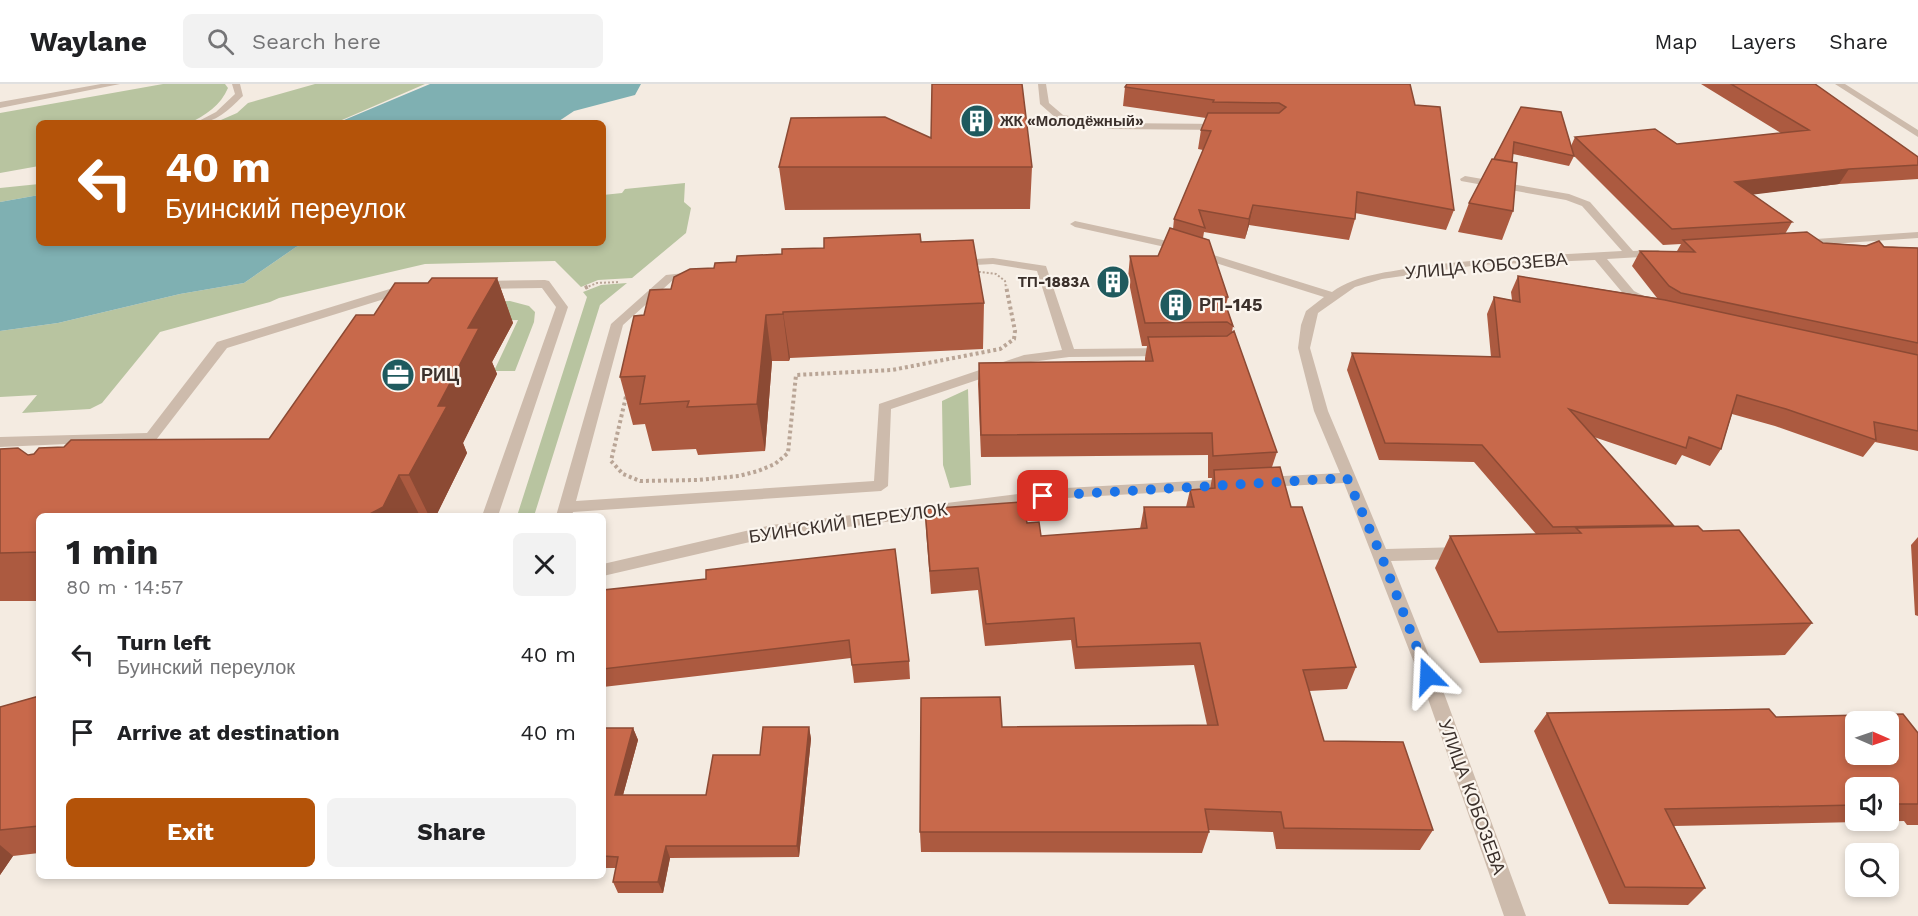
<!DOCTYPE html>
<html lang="en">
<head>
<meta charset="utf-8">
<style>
	:root { --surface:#fff; --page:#f2f2f2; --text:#202124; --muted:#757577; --line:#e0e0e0; --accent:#b45309 }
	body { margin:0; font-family:"Work Sans",sans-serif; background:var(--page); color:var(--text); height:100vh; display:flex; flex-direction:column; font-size:22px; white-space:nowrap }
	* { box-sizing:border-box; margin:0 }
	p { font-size:20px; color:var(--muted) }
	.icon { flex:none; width:33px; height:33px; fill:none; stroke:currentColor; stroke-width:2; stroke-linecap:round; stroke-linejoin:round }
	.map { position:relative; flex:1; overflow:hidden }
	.drawer { position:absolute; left:36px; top:429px; width:570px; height:366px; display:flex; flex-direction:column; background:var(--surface); border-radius:9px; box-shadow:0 3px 9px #0003 }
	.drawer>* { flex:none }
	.guide { position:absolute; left:36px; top:36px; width:570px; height:126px; border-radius:9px; box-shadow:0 3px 9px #0003; background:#b45309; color:#fff; overflow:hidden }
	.needle { width:39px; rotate:92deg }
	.tools { position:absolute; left:1845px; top:627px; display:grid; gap:12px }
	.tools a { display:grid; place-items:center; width:54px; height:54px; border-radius:9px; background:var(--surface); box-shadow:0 3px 9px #0003; font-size:30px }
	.pin { position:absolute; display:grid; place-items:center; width:51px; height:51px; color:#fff; margin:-26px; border-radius:12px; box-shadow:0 3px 9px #0006 }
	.me { position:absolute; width:66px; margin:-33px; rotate:339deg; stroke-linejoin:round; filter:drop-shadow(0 0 4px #0008) }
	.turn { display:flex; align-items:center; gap:21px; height:126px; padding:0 30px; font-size:27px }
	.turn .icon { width:78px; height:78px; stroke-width:2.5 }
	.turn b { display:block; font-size:42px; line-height:51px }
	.round { display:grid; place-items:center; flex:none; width:63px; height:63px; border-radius:9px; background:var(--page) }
	.overview { display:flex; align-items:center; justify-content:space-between; height:102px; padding:0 30px }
	h1 { font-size:36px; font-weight:700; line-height:45px }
	.button { display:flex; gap:12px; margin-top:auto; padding:12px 30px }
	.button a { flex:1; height:69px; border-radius:9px; background:var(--accent); color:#fff; font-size:24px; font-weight:700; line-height:69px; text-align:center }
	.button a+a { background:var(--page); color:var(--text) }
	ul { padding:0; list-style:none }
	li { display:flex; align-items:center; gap:18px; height:78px; padding:0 30px }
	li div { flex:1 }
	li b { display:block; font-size:22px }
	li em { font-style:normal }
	header { display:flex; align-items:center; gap:36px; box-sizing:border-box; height:84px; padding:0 30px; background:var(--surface); border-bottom:2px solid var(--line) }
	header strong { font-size:28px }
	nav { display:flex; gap:33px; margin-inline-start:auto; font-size:21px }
	.search { width:420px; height:54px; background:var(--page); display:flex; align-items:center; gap:15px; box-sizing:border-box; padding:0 21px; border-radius:9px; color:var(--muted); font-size:22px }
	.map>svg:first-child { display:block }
</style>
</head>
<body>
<header>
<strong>Waylane</strong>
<div class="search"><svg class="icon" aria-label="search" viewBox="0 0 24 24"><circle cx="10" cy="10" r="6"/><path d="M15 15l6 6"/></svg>Search here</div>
<nav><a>Map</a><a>Layers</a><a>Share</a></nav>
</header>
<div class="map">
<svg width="1918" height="832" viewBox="0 0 1918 832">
	<rect width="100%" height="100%" fill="#f4ebe1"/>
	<!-- green -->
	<path fill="#b8c4a0" d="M163,0H225L228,4C221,21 205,32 189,39H39V82L0,89V29Z
		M315,0H425L335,39H214L237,29L248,19Z
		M685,99L684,118L691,124L686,149L632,194L598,196L581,203L555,177L425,180L279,214L270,218L160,248L102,319L90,325L22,329L37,311L0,313V247L58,239L180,210L244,199L296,163L308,159H603V111L622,109L625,105Z
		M39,100V111L0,118V104Z
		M627,199L600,221L534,432H517L587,213L583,208L601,201Z
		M510,217L529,222L535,228L534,238L515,287H494L518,236L444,237L432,220Z
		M968,305L971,401L950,404L943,381L942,317Z"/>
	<!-- water -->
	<path fill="#7fb0b2" d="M430,0H641L635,11L574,27L556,39H337Z
		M39,111V159H308L296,163L244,199L180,210L58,239L0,247V118Z"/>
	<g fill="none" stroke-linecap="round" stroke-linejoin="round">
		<!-- path-far1 -->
		<path stroke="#b9a596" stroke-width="2" stroke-dasharray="2 2" stroke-linecap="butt" d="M585,204L597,199L619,198
			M788,204L839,193L980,188L996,190L1005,197L1006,204"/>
		<!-- path -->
		<path stroke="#b9a596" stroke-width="4" stroke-dasharray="3 3" stroke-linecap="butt" d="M795,202L778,206L676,212C662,216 651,222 644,235L611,377L623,390L640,397L698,396L739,392L758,387L775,380L788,369L796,291L892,286L1000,265L1014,255L1015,247L1006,202
			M585,204L589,202"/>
		<!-- minor -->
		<path fill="#cdbbac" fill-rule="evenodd" d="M101,0H120L0,24V18Z
			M232,0H240L243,12C228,26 217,39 195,39L216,28L235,10Z
			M1038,0H1046L1049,19L1063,31L1112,39L1223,40L1228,43L1223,46L1112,45L1057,35L1040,20Z
			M1835,0H1845L1918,46V53Z
			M1465,92L1569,110L1590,118L1633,167L1658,166L1664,169L1658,172L1607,175L1634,207L1652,216L1654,219L1648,223L1626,213L1595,176L1478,181L1382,195L1355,203L1318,229L1310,264L1328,327L1386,465L1462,463L1468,465L1470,469L1468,473L1462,475L1391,477L1445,612L1526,832H1504L1427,612L1344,399L1266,403L1259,398L1266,393L1340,389L1314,327L1298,264L1301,241L1306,227L1324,213L1165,163L1075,143L1070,140L1075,137L1172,158L1332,208C1357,190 1389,188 1419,183C1487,173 1554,171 1622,167L1582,122L1566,116L1461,97L1460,95Z
			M1918,148V154L1801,162L1795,159L1801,156Z
			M993,174L1046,182L1074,265L1167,264L1173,268L1167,272L1069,273L1031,278L891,325L888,402L881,407L573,428L572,432H556L611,240L666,191L694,188L700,192L694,196H673L623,241L576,417L874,397L879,320L1024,271L1062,266L1037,187L993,180L957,182L951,179L957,176Z
			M545,196L549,197L568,223L498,432H482L556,223L542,204L480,205L474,201L480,197Z
			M406,200L410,201V207L227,264L156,356L0,363V353L147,349L217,258Z
			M1230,395L1237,400L1235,404L1066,414L772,453L603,492V480L772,441L1066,404Z"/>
	</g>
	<!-- wall -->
	<path fill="#ac5a40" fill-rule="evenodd" d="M1701,0H1815L1918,73V95L1839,100L1752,110L1792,138L1785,150L1823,159L1918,164V367L1875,358L1863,373L1775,342L1732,330L1721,365L1710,382L1682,371L1676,381L1594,353L1673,441L1672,443L1703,447L1812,539L1785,571L1480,579L1435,484L1450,452L1536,450L1474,378L1379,376L1347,286L1352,269L1491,273L1487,230L1494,213L1512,216L1511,208L1518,192L1657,214L1632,182L1640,167H1677L1681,160L1663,161L1574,72L1569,82L1513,70L1512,78L1513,127L1502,156L1458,148L1469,119L1494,75L1521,23L1571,62L1575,53L1677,60L1781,49Z
		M1125,3L1415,21L1454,126L1446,146L1355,129V135L1349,156L1249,141L1245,155L1204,148L1203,154L1228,213L1226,221L1233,242L1232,248L1277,368L1272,383L1291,423L1356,583L1347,605L1309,607L1324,657L1433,746L1420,766L1276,765L1273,748L1209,746V748L1202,769L921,768L920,748L1002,643L1207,641L1194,581L1075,585L1071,556L985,562L978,506L931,510L926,447L925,425L1027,439L1041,452L1140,445L1144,423H1186L1190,406L1210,405L1212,394H1208V371L981,373L978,300L979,279L1145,277V274L1147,262H1142L1128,194L1130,172H1158L1173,145L1174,135L1203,66L1198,65L1201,46L1206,34L1123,22Z
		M931,54L1032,83L1030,125L785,126L779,83Z
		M921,158L984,219L983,265L790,274L789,277H772L765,367L698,371L696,365L652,367L645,340L633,341L620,293L644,231L671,205L714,184L736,178L824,164Z
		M497,194L513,239L492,278L497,290L463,359L467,369L436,432H39V517H0V365L28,371L64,363L269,355L374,231L428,199Z
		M1918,453V532L1915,531L1911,461Z
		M706,495L909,577L910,595L854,599L851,574L603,603V506Z
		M39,612V769L13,772L0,791V623Z
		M1547,629L1776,633L1918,649V741H1907L1904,737L1674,742L1705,804L1688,821L1609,820L1534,647ZM1856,704H1888V736H1856Z
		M809,643L811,655L799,773L670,774L663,809H618L613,798L616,784H603V644H633L638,656L623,711H706L760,671Z"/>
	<!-- shaded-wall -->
	<path fill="#8c4a34" d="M1849,85L1839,100L1726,114L1735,98Z
		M1253,121L1249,141L1245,155L1249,135Z
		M497,194L513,239L492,278L497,290L463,359L467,369L436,432H429L409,391L438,322L468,244Z
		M783,228L790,274L789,277L783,230Z
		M766,231L772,277L765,367L757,320Z
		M399,391L420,432H366Z
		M809,643L811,655L799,773L797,762Z
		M633,644L638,656L620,722L615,711Z
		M0,761L13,772L0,791Z
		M666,762L670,774L663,809L658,798Z"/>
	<!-- building -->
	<path fill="#c8694b" stroke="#8c4a34" stroke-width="1.5" fill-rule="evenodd" d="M932,0H1022L1032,83H779L791,34L885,33L931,54Z
		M1127,0H1410L1415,21L1440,23L1454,126L1357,108L1355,135L1253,121L1249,135L1199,126L1205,144L1174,135L1211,47L1201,46L1208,29H1279L1286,23L1279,19L1213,18L1214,16L1125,3Z
		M1731,0H1815L1918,73V81L1849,85L1735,98L1792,138L1672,145L1575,53L1655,45L1677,60L1809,46Z
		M1521,23L1561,28L1574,72L1514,58L1512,78L1494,75Z
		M1492,75L1517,79L1513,127L1469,119Z
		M1170,144L1209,156L1228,213H1223L1233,242L1227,238L1145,239L1130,172H1158Z
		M1807,148L1823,159L1866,162L1879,157L1884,163L1918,164V259L1681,209L1669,202L1640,167L1695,168L1683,156Z
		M920,150L921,158L973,156L984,219L783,228V230L766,231L757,320L687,323L689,317L640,320L645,292L620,293L634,232L644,231L650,206L671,205L674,193L690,185L714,184L715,179L736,178L737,172L782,170V165L824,164V154Z
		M1518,192L1665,216L1918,271V347L1874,338L1876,356L1786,325L1737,311L1721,365L1689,353L1686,364L1569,325L1673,441L1553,443L1482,361L1385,359L1352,269L1500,273L1494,213L1520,218Z
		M432,194H497L468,244H479L438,322H447L409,391H399L383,423L366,432H39V468L0,469V365L18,364L28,371L34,370L39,364L64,363L71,356L269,355L356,231H374L395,199H428Z
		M1234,247L1277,368L1213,372L1212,349L981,351L979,279L1153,277L1148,253L1227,252Z
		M1280,383L1291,423H1302L1356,583L1303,586L1324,657L1403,658L1433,746L1284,744L1281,728L1205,725L1209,748H920L921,614L1000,613L1002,643L1218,641L1200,559L1077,563L1074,534L986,540L978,484L930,487L925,425L1023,418L1027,439L1039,438L1041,452L1147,444L1144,423H1194L1190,406L1215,404L1214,386Z
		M1698,442L1703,447L1739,446L1812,539L1498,548L1450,452L1581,449L1576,444Z
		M895,465L909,577L852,581L849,556L603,585V506L706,495V486Z
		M39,612V742L0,746V623Z
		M1769,625L1776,633L1903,630L1918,649V720H1888V704H1856V721L1665,725L1705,804L1625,803L1547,629ZM1856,638H1888V670H1856Z
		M763,643H809L797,762H666L658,798H613L618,773L603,772V644H633L615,711H706L713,671H760Z"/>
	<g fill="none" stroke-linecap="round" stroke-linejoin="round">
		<!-- route -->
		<path stroke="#1a73e8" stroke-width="10" stroke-dasharray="0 18" d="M1043,412L1347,394L1381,471L1428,592"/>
	</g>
	<!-- icons -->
	<defs>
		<symbol id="building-disc" viewBox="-11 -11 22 22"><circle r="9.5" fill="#1f5a5e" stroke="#fbf5ee"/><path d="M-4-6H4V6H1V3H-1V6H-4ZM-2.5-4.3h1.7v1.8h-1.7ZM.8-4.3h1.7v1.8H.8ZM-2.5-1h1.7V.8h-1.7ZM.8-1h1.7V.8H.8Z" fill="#fff"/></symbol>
		<symbol id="office-disc" viewBox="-11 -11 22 22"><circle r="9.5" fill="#1f5a5e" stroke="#fbf5ee"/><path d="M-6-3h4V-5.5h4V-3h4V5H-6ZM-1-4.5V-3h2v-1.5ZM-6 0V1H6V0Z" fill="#fff"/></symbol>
	</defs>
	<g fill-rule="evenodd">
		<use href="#building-disc" x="958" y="18" width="38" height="38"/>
		<use href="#building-disc" x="1094" y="179" width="38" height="38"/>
		<use href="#building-disc" x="1157" y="202" width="38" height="38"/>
		<use href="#office-disc" x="379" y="272" width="38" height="38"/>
	</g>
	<g text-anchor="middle" stroke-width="4.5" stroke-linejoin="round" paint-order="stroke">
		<!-- far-poi labels -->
		<g font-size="15" font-weight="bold" fill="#3b302b" stroke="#fbf5ee" text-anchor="start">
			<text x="1000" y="42">ЖК «Молодёжный»</text>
			<text x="1090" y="203" text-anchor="end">ТП-1883А</text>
		</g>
		<!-- street labels -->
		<g font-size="18" fill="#3b302b" stroke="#fbf5ee">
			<text transform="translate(1486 182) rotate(-5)" y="6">УЛИЦА КОБОЗЕВА</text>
			<text transform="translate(848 439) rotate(-8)" y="6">БУИНСКИЙ ПЕРЕУЛОК</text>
			<text transform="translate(1472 713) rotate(70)" y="6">УЛИЦА КОБОЗЕВА</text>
		</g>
		<!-- poi labels -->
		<g font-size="18" font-weight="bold" fill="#3b302b" stroke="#fbf5ee" text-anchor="start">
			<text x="1199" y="227">РП-145</text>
			<text x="421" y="297">РИЦ</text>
		</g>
	</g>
</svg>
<div class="tools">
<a><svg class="needle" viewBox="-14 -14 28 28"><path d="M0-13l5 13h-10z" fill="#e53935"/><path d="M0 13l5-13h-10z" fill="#757577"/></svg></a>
<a><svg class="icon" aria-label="sound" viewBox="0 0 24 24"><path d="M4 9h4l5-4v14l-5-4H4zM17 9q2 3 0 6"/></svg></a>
<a><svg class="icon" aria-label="search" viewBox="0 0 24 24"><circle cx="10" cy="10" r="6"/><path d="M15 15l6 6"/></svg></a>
</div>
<div class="pin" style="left:1043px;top:412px;background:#d93025"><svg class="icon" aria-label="arrive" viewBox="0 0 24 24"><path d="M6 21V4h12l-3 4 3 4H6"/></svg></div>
<svg class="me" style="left:1428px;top:592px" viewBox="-20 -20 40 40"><path d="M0-17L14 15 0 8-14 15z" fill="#1a73e8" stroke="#fff" stroke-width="4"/></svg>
<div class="guide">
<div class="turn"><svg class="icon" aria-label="left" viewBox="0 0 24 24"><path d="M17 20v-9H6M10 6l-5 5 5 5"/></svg><div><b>40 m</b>Буинский переулок</div></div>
</div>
<section class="drawer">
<div class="overview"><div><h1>1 min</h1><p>80 m · 14:57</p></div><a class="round"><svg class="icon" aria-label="close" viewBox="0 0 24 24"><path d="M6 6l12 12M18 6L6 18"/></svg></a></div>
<ul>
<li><svg class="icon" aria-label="left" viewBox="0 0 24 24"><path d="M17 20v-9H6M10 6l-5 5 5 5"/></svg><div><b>Turn left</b><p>Буинский переулок</p></div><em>40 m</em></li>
<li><svg class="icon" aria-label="arrive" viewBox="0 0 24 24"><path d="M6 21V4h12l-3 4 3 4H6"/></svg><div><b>Arrive at destination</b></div><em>40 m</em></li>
</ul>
<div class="button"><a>Exit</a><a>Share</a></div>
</section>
</div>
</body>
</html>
